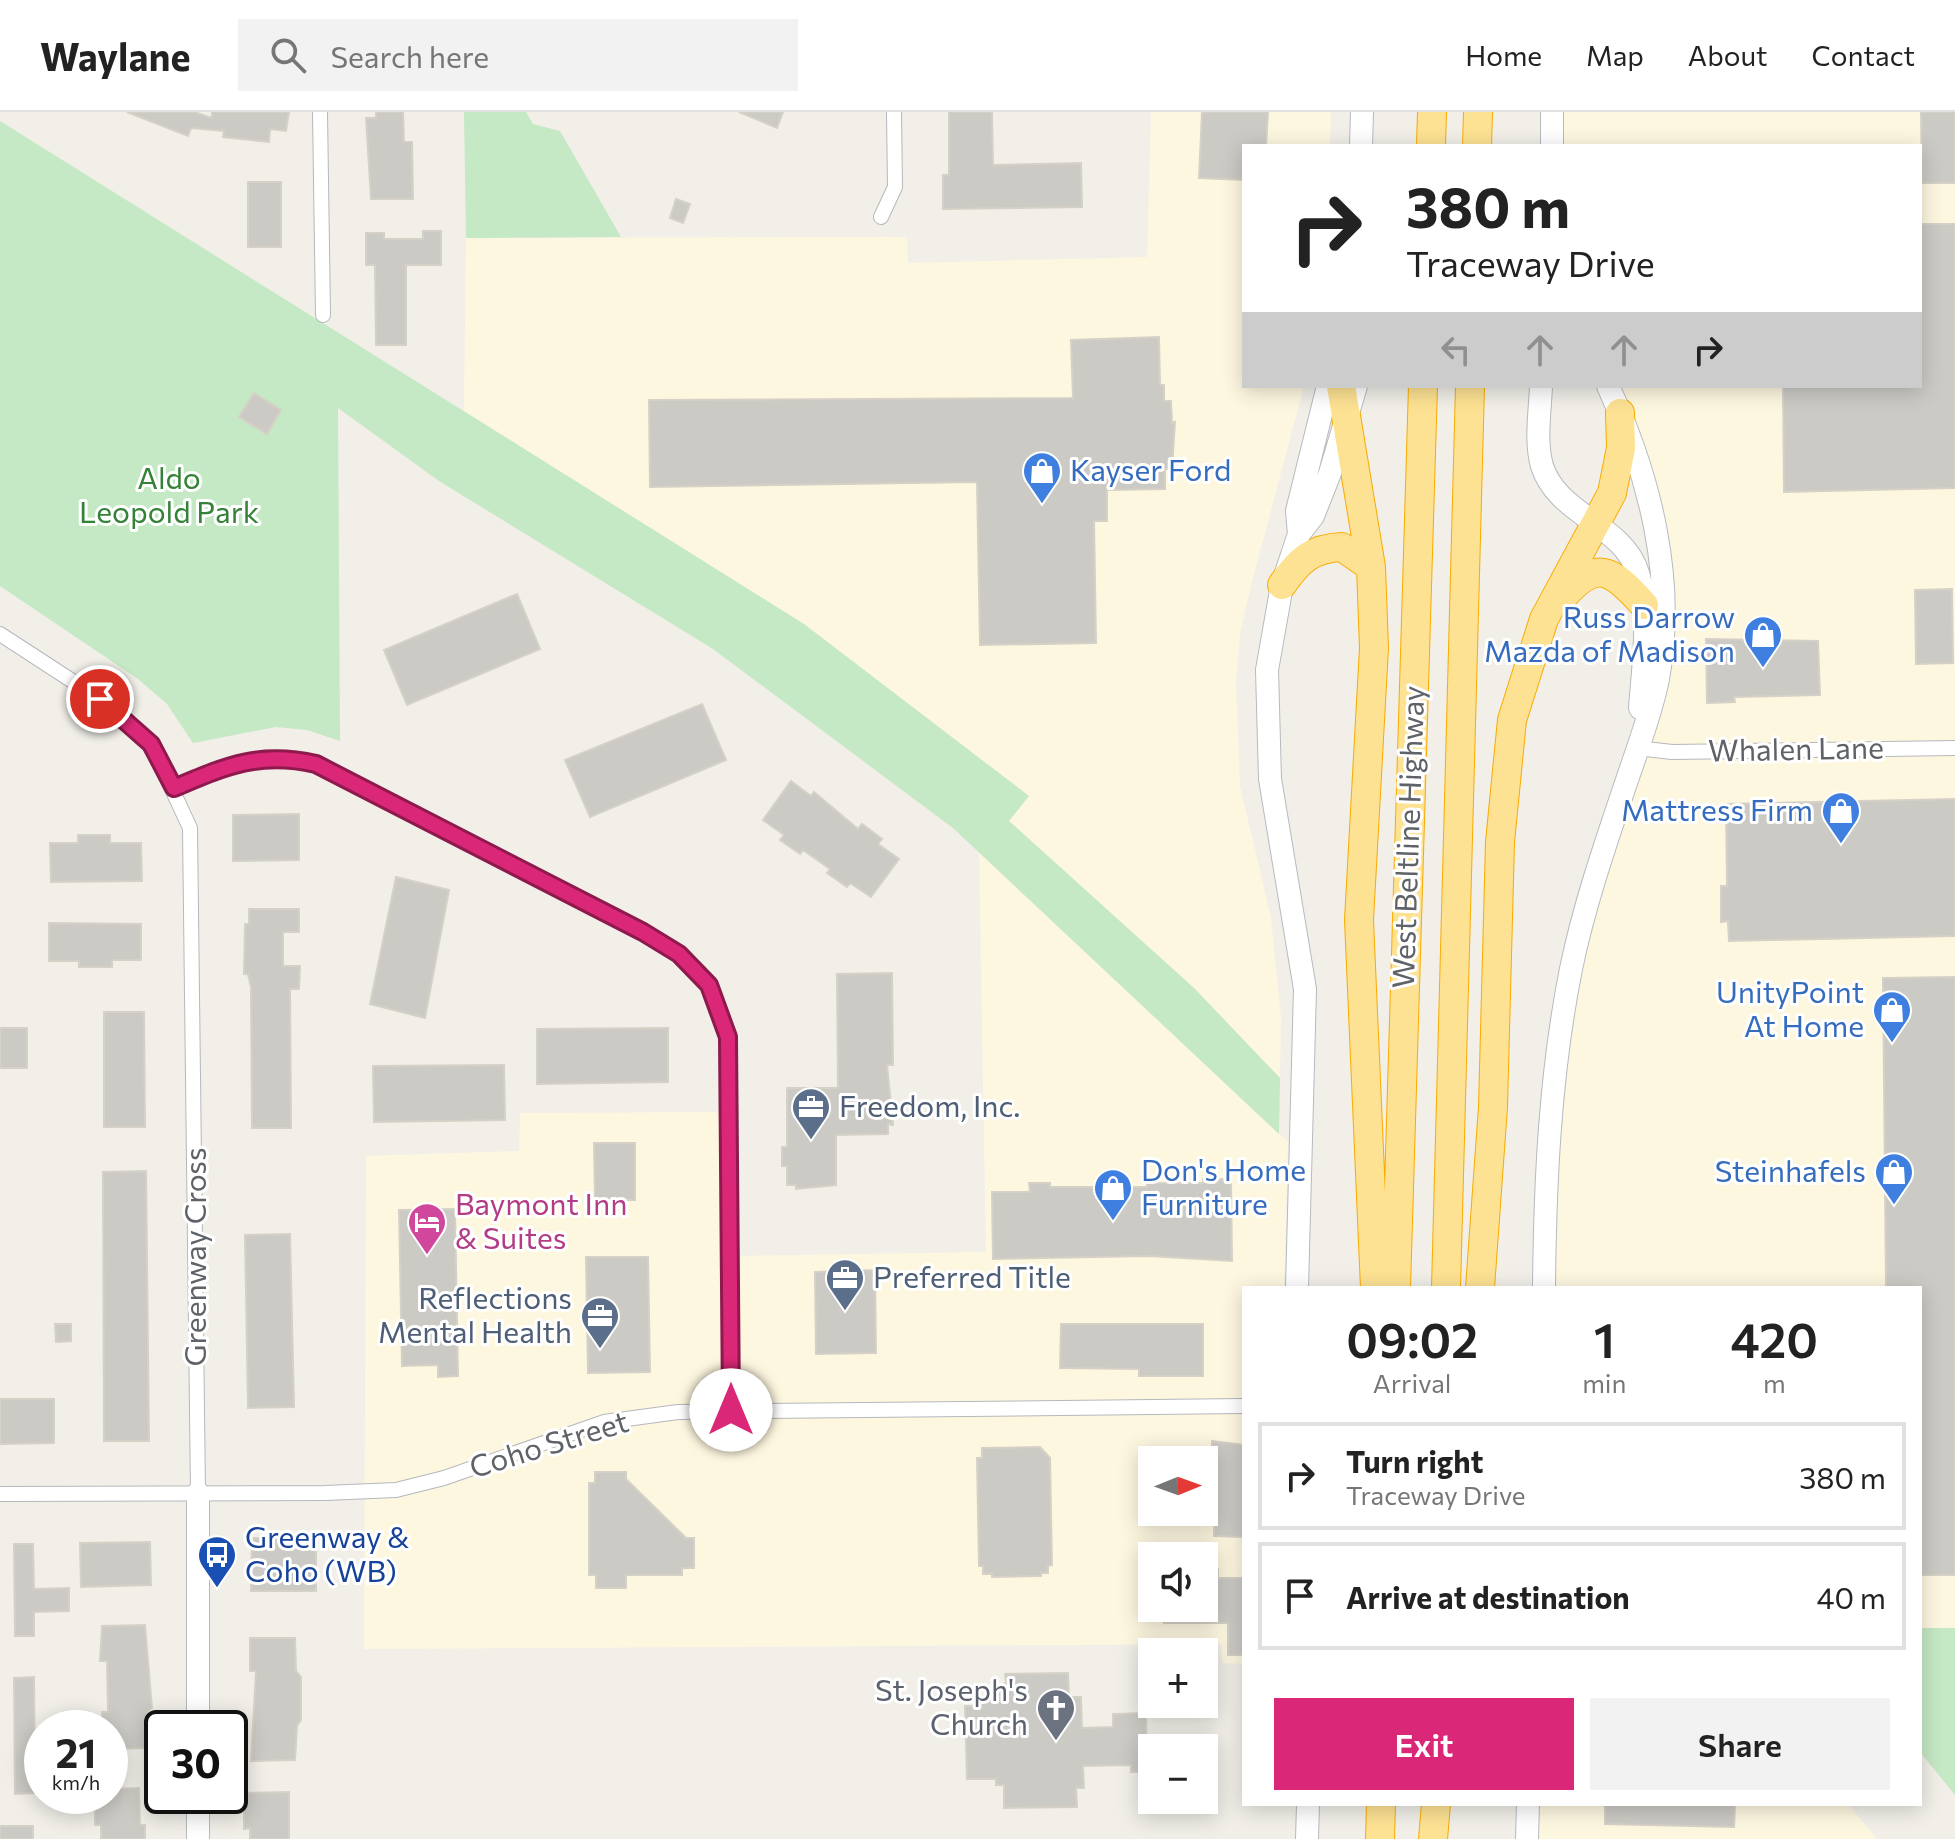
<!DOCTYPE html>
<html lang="en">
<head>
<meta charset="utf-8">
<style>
	:root { --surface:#fff; --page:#f2f2f2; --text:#222; --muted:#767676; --line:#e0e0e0; --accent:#db2777 }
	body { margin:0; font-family:Commissioner,sans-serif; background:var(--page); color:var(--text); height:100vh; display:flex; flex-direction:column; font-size:30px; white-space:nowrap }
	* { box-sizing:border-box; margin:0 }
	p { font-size:26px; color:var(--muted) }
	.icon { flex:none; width:44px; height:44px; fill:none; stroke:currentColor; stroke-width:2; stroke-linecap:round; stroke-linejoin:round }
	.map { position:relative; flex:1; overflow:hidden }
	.drawer { position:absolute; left:1242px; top:1174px; width:680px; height:520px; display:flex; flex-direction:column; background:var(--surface); border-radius:0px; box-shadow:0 4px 20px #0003 }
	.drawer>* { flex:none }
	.banner { position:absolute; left:1242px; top:32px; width:680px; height:244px; border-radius:0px; box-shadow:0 4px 20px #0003; background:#fff; color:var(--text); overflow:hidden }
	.needle { width:52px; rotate:89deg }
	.tools { position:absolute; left:1138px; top:1334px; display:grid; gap:16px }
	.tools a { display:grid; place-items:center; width:80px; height:80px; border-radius:0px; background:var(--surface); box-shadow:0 4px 20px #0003; font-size:40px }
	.speed { position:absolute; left:24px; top:1598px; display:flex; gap:16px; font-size:40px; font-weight:700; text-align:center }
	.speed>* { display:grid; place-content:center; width:104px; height:104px; border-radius:50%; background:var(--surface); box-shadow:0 4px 20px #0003; line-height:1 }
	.speed small { font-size:20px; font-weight:400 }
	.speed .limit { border:4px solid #111; border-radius:12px; background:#fff; color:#111 }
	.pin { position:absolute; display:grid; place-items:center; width:68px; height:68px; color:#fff; margin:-34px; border:4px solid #fff; border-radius:50%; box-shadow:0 2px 8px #0007 }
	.me { position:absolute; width:88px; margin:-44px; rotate:0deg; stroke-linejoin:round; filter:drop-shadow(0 0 6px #0008) }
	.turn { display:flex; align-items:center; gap:28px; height:168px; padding:0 32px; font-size:36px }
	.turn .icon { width:104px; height:104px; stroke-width:2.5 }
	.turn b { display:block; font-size:56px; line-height:68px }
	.lanes { display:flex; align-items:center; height:76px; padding:0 32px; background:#0003; justify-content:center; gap:40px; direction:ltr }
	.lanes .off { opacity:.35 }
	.eta { display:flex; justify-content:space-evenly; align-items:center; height:136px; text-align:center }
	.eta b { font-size:48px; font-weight:600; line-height:56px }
	.primary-button { display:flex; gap:16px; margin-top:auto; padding:16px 32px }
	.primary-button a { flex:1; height:92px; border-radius:0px; background:var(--accent); color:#fff; font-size:32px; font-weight:600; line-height:92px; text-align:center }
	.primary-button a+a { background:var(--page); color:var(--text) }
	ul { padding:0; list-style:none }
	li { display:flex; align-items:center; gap:24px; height:108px; margin:0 16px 12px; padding:0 16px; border:4px solid var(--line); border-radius:0px }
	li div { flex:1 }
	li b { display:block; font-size:30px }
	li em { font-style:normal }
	header { display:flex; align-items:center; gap:48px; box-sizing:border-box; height:112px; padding:0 40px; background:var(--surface); border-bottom:2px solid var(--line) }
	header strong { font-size:38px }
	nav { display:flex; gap:44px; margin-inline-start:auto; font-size:28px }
	.search { width:560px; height:72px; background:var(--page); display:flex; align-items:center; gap:20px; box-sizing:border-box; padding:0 28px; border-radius:0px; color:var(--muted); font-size:30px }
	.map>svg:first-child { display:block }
</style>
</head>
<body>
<header>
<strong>Waylane</strong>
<div class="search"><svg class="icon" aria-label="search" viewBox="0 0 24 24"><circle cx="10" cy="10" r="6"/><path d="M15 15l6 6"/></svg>Search here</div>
<nav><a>Home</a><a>Map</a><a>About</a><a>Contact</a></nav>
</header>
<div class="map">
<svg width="1955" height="1727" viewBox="0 0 1955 1727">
	<rect width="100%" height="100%" fill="#f1efe8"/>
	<!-- commercial -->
	<path fill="#fef7e0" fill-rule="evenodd" d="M1151,0H1331L1330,34H1244V274H1304L1252,470L1240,521L1236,569L1240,674L1271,806L1281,906L1280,966L1194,876L1009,709L1029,684L804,512L464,299L466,126L907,125L908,151L1147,145Z
		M1552,0H1955V1516H1920V1176H1544L1552,973L1637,636L1663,465L1608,274H1920V34H1552Z
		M979,741L1288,1030L1284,1176H1244V1552L1222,1551L1221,1532L364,1537L366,1044L519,1039L520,1001L730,1000V1144L986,1140ZM1152,1348H1204V1400H1152ZM1152,1444H1204V1496H1152Z
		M1528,1692H1848L1877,1727H1527Z"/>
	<!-- green -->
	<path fill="#c5e8c5" d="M464,0H526L533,12L560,19L621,125L466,126Z
		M0,9L804,512L1029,684L1009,709L1194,876L1280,966L1279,1022L953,716L713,537L439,369L338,296L340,629L307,618L276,615L193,631L167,592L138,567L0,474Z
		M1920,1516H1955V1683L1920,1640Z"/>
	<!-- building -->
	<path fill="#cccac5" stroke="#d6d1c6" stroke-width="2" d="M127,0H194L212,6V0H289L286,19L270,17L269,30L223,25L224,19L191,16L188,24Z
		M376,0H403L404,30H412L413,87H371L366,6H376Z
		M739,0H783L777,16Z
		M949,0H992L993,53L1081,51L1082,95L943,97V63H949Z
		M1202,0H1268L1266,34H1244V68L1199,66Z
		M1921,0H1955V71H1922Z
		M248,70H281V135H248Z
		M676,87L690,92L683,111L670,106Z
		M1920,112H1955V376L1784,380L1783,274H1920Z
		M423,119H441V153H406V233H376L375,153H366V121H384V127H423Z
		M1159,225L1160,273H1164V289H1171L1172,311L1175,310L1172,357H1165V377L1107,378V409H1094L1096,531L980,533L977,370L650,375L649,288L1073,286L1071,228Z
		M254,281L281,298L267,322L239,305Z
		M1952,477L1953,551L1916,552L1915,478Z
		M517,482L540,537L407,593L384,538Z
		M1706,527L1818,529L1820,583L1734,585L1735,590L1707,591Z
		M702,592L726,648L590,705L565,648Z
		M791,669L811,684L814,680L858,717L862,712L882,727L878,732L899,747L871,785L850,771L847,775L827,761L830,757L803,738L800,742L780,728L784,723L763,708Z
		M1955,687V824L1729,829L1728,809L1721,810V774H1727L1726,692Z
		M299,702V748L233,749V703Z
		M78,723H110V731H141L142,769L51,770L50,731H78Z
		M396,765L449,778L425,906L370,892Z
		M249,797H299V820H283V854H300L299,877H290L291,1016H252L251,876L248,862H244L245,812H249Z
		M49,811L141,812V848H112V855H79V849H49Z
		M892,861L893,953H887L893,1013L888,1012V1022L836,1023V1073L796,1077V1073H787V1054H782V1035H787V976H838L837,862Z
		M1955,865V1463H1920V1176H1886L1883,866Z
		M104,900H144L145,1015H104Z
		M0,916H27V956H0Z
		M668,916V970L537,972V917Z
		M504,953L505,1008L374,1010L373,954Z
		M594,1031H635V1088H595Z
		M146,1059L149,1329H104L103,1060Z
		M1203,1067H1231L1232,1149L1149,1144L993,1147L992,1080H1030L1029,1071H1050V1075H1147V1071H1203Z
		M455,1097L458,1264L438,1265V1253L402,1254L399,1098Z
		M290,1122L294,1295L248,1296L245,1123Z
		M586,1145H648L650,1260L588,1261Z
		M875,1158L876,1241L816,1242L815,1160Z
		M55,1212H71V1229L56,1230Z
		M1061,1212H1203V1264H1139V1257L1060,1256Z
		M0,1287H54V1331L0,1332Z
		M1212,1329L1244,1333V1425L1214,1424L1215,1388H1204V1370H1209L1211,1363Z
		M1040,1335L1050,1346L1052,1453L1048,1454V1461H1041V1464L992,1465V1462H983V1454H979L977,1346H982V1336Z
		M595,1360H626V1367L686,1426H694V1456H682V1463H626V1476H596V1463H589V1371H595Z
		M252,1426H316V1479H251Z
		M150,1430L151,1473L81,1475L80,1431Z
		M14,1432H33L34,1477L69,1476V1499L34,1500V1524H15Z
		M1204,1457H1218V1466H1244V1543H1228V1511H1164V1496H1204Z
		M145,1513L152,1596L147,1600L145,1636L110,1637V1616H102V1600H108L107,1549H100L102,1514Z
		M250,1526H295L296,1559L301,1565V1608L297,1614L295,1648L251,1649L256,1559H250Z
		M1068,1561L1069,1585H1081L1082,1616L1113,1615V1602L1146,1601L1147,1660H1131V1653L1083,1654L1084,1676H1076L1077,1695L1004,1696V1673H996V1667H967L965,1594H977L1006,1570L1005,1562Z
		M34,1565L35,1681L15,1682L14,1566Z
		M139,1676L140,1713H145V1727H101V1713H95V1684H110V1677Z
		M289,1680V1727H250V1716L244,1717V1681Z
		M1605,1692H1735L1734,1715L1605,1712Z
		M0,1714H33V1727H0Z"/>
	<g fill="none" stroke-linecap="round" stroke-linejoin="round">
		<defs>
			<path id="street" d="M320,0L323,203
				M881,105L895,75L894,0
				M0,522L100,587L151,632L190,716L198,1381
				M1637,636L1672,640L1955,636
				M174,676C225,655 259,639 316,652L643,820L679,842L709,873L728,925L731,1298
				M0,1382L325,1381L396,1378L444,1366L604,1310L678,1300L1244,1294"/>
			<path id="secondary" d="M1552,0V34
				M1361,34L1362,0
				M1541,274C1540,300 1535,329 1542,354C1558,404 1623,412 1638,461C1651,503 1643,553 1640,596
				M1299,422L1297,399L1328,274
				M1297,1176L1305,877L1270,667L1267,558L1282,473L1299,422L1313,404L1330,361L1356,274
				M1544,1176C1545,1069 1550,962 1571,857C1584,794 1605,733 1626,671C1637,638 1651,602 1658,567C1676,468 1650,364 1608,274
				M198,1381V1616
				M198,1684V1727
				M1307,1727L1308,1692
				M1527,1727L1528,1692"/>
			<path id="highway" d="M1431,34L1432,0
				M1477,34L1478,0
				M1341,274L1371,455L1374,536L1359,808L1375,1176
				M1282,473C1298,449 1312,436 1342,435L1371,455
				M1560,488C1596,446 1611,456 1644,493
				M1396,1176L1423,274
				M1446,1176L1470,274
				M1480,1176L1493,995L1500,730L1512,608L1544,507L1612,381L1621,336L1620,301
				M1380,1727L1381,1692
				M1433,1727L1436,1692"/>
		</defs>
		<!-- street casing -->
		<use href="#street" stroke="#b5b8bc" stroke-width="16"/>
		<!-- secondary casing -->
		<use href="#secondary" stroke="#b6babf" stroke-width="24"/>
		<!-- highway casing -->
		<use href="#highway" stroke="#f9ab00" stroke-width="30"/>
		<!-- street -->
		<use href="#street" stroke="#fff" stroke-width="14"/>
		<!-- secondary -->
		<use href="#secondary" stroke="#fff" stroke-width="22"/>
		<!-- highway -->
		<use href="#highway" stroke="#fde293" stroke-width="28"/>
	</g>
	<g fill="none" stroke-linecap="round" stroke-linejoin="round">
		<defs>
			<path id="route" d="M100,587L151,632L174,676C226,654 259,639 316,652L643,820L679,842L709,873L728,925L731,1298"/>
		</defs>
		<!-- route casing -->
		<use href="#route" stroke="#8e194d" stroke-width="20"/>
		<!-- route -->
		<use href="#route" stroke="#db2777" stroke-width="14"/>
	</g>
	<!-- icons -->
	<defs>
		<symbol id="shop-pin" viewBox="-11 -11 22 30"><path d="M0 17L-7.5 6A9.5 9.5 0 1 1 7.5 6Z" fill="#3f7fe0" stroke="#fff"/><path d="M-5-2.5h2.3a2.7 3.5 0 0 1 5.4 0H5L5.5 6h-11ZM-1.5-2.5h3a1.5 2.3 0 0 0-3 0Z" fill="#fff"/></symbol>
		<symbol id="office-pin" viewBox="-11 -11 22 30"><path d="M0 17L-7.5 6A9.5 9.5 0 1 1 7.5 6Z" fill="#5c6f8a" stroke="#fff"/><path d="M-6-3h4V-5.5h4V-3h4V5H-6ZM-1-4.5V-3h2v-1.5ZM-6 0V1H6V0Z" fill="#fff"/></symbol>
		<symbol id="hotel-pin" viewBox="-11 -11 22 30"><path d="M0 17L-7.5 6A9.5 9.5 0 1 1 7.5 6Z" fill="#d1479c" stroke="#fff"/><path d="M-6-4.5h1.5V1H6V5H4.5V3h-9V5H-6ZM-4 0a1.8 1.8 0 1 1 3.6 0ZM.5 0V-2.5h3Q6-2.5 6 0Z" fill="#fff"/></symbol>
		<symbol id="bus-pin" viewBox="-11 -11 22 30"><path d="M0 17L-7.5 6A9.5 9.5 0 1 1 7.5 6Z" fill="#1a4fb4" stroke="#fff"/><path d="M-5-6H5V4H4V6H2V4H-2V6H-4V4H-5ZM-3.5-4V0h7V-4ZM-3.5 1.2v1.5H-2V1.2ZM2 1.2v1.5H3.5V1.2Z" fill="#fff"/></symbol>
		<symbol id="church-pin" viewBox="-11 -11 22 30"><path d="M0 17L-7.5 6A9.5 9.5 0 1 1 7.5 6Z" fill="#6b7280" stroke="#fff"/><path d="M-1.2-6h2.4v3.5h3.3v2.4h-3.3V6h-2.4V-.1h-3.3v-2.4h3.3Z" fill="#fff"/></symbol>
	</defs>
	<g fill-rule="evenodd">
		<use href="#shop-pin" x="1020" y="337" width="44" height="60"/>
		<use href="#shop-pin" x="1741" y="501" width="44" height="60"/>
		<use href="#shop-pin" x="1819" y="677" width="44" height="60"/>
		<use href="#shop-pin" x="1870" y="876" width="44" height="60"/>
		<use href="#office-pin" x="789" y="973" width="44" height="60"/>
		<use href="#shop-pin" x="1872" y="1038" width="44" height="60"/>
		<use href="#shop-pin" x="1091" y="1054" width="44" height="60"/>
		<use href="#hotel-pin" x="405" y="1088" width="44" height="60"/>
		<use href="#office-pin" x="823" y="1144" width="44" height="60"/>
		<use href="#office-pin" x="578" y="1182" width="44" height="60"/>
		<use href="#bus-pin" x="195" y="1421" width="44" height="60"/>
		<use href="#church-pin" x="1034" y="1574" width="44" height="60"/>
	</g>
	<g text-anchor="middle" stroke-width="6" stroke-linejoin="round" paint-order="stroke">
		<!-- shop labels -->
		<g font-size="30" fill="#366cbe" stroke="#fff" text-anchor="end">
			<text x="1070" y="369" text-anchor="start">Kayser Ford</text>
			<text x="1735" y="516">Russ Darrow<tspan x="1735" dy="34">Mazda of Madison</tspan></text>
			<text x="1813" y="709">Mattress Firm</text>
			<text x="1864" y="891">UnityPoint<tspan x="1864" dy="34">At Home</tspan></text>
			<text x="1141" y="1069" text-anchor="start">Don's Home<tspan x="1141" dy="34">Furniture</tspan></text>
			<text x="1866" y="1070">Steinhafels</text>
		</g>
		<!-- park labels -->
		<g font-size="30" fill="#348238" stroke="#fff">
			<text x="169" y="377">Aldo<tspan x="169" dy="34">Leopold Park</tspan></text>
		</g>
		<!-- street labels -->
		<g font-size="30" fill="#5f6368" stroke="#fff">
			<text transform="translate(1796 638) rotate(-1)" y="10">Whalen Lane</text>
			<text transform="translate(1409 725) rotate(-88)" y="10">West Beltline Highway</text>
			<text transform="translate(196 1145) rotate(-90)" y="10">Greenway Cross</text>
			<text transform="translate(549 1333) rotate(-17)" y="10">Coho Street</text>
		</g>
		<!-- service labels -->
		<g font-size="30" fill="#4e5e75" stroke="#fff" text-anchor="start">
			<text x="839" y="1005">Freedom, Inc.</text>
			<text x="873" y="1176">Preferred Title</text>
			<text x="572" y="1197" text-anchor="end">Reflections<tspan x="572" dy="34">Mental Health</tspan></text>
		</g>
		<!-- hotel labels -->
		<g font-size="30" fill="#b23c85" stroke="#fff" text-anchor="start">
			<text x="455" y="1103">Baymont Inn<tspan x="455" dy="34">&amp; Suites</tspan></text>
		</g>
		<!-- transit labels -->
		<g font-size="30" fill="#164399" stroke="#fff" text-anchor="start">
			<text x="245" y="1436">Greenway &amp;<tspan x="245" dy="34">Coho (WB)</tspan></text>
		</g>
		<!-- worship labels -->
		<g font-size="30" fill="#5b616d" stroke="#fff" text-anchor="end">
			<text x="1028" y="1589">St. Joseph's<tspan x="1028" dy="34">Church</tspan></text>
		</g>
	</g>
</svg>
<div class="tools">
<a><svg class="needle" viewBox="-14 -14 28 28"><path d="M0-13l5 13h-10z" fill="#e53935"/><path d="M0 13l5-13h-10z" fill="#767676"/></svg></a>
<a><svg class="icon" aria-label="sound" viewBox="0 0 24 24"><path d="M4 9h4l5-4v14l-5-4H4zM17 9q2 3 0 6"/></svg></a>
<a>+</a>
<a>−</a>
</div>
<div class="speed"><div>21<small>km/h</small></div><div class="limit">30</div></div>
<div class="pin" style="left:100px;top:587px;background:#d93025"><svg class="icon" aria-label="arrive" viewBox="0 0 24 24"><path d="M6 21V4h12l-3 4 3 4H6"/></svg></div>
<svg class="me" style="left:731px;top:1298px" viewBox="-20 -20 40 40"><circle r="19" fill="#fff"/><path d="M0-13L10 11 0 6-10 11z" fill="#db2777"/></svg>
<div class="banner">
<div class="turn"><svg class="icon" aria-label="right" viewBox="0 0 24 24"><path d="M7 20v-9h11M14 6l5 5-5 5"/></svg><div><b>380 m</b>Traceway Drive</div></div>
<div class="lanes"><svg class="icon off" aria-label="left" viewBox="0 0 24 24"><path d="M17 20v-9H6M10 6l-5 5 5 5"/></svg><svg class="icon off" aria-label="ahead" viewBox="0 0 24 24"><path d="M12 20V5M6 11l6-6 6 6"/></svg><svg class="icon off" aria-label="ahead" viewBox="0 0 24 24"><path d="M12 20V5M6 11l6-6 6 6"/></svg><svg class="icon" aria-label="right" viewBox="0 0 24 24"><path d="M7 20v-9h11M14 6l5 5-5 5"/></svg></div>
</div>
<section class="drawer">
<div class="eta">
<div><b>09:02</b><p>Arrival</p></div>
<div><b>1</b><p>min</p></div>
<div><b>420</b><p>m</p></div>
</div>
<ul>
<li><svg class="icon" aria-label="right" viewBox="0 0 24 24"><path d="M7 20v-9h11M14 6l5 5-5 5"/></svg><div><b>Turn right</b><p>Traceway Drive</p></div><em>380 m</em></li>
<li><svg class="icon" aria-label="arrive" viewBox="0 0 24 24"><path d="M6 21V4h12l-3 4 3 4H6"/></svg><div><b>Arrive at destination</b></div><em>40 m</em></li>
</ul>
<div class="primary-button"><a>Exit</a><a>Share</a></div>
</section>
</div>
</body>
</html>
